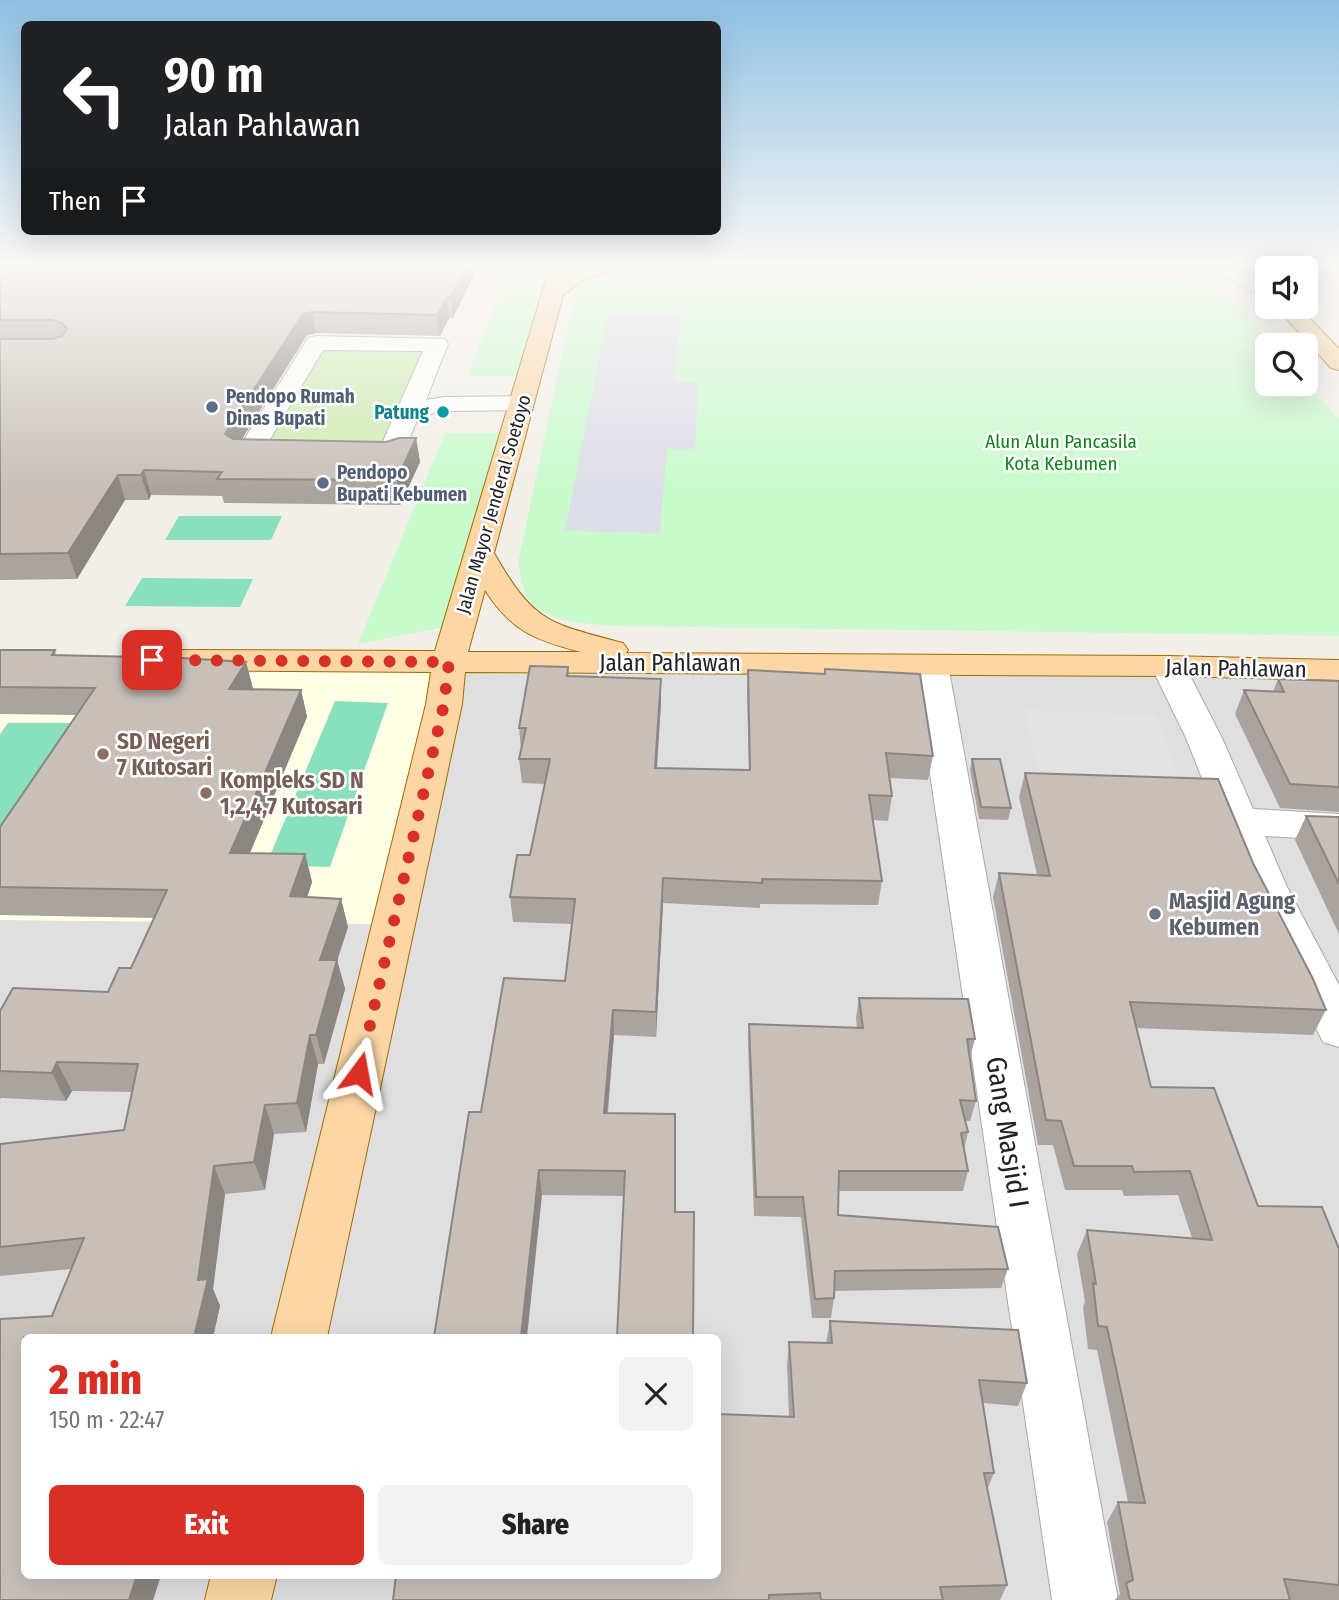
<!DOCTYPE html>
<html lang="en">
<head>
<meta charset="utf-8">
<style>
	:root { --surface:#fff; --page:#f2f2f2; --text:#222; --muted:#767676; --accent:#d93025 }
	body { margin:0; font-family:"Fira Sans Condensed",sans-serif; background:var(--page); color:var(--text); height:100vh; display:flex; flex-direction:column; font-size:26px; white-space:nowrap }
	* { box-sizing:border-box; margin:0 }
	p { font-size:23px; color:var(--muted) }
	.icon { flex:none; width:38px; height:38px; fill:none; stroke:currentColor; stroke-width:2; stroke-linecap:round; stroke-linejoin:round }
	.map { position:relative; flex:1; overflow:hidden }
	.details { position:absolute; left:21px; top:1334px; width:700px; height:245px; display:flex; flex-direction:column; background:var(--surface); border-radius:10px; box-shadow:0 7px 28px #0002 }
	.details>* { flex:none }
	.guide { position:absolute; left:21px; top:21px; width:700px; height:214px; border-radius:10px; box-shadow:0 7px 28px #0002; background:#202124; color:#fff; overflow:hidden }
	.tools { position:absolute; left:1255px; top:256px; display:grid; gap:14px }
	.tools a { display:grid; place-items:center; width:63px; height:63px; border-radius:10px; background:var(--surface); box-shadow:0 7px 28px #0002; font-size:35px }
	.pin { position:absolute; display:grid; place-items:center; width:60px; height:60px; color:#fff; margin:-30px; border-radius:14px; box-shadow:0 4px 10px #0006 }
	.me { position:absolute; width:77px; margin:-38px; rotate:13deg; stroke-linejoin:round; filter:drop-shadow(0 0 5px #0008) }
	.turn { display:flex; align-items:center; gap:24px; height:147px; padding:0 28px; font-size:32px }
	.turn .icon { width:91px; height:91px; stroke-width:2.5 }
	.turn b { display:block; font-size:49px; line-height:60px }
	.then { display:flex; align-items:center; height:66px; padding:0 28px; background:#0003; gap:14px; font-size:26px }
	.round { display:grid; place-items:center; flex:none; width:74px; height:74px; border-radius:10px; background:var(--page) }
	.head { display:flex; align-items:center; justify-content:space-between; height:119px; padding:0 28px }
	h1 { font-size:42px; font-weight:800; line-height:52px; color:var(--accent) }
	.action { display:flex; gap:14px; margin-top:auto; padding:14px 28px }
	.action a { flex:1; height:80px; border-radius:10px; background:var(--accent); color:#fff; font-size:28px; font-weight:800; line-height:80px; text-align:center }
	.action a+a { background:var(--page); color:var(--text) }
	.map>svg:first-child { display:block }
</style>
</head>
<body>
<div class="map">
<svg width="1339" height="1600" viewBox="0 0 1339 1600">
	<rect width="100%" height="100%" fill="#f2efe9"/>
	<!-- residential -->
	<path fill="#e0dfdf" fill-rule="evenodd" d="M0,657L449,661L1339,679V1600H0ZM24,1337H718V1575H24Z"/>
	<!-- education -->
	<path fill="#ffffe5" d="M0,662L445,666L380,924L0,920Z"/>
	<!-- grass -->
	<path fill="#cdebb0" d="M316,343L437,344L390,456L248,454Z"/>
	<!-- park -->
	<path fill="#c8facc" d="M509,266H550L528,376H468Z
		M628,270L1145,273C1222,278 1223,290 1272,345H1267V383L1306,382L1339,419V636L615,626C586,623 536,624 524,590C521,582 520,572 518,563L577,284L587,276Z
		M445,433H513L460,624L358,644Z"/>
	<!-- pitch -->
	<path fill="#88e0be" d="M179,516H282L271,540H165Z
		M142,578L253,579L240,607L125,606Z
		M335,701L388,703L330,867L266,865Z
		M8,723H84L0,847V734Z"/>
	<!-- parking -->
	<path fill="#e2e2e2" d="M1024,710L1156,715L1188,801L1045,796Z"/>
	<!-- plaza -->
	<path fill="#dddde8" d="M607,316L680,317L675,381L698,382L695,449H667L660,533L565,531Z"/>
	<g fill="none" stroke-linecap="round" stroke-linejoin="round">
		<defs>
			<path id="minor" d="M1193,266C1225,264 1239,268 1267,284V299L1226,277L1196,270Z
				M316,336L445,339L448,344L426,400L444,397L521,396L530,398L533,403L530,408L521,410L444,411L419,416L399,462L390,464L349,462L345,456L349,450L380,448L423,351L323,350L266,446L293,449L297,455L293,461L284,463L239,460L235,454L305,343L308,338Z
				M931,655L943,658L948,665L1118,1600H1052L914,665L919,658Z
				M1168,656L1180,659L1185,666L1222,738L1253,809L1339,814V840L1265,836L1287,887L1339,985V1047L1323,1042L1245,887L1186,738L1151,666L1156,659Z"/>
			<path id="major" d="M550,266H570L569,272L586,266H617L614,270L586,278L563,295L494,553C534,623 548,623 623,643L628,650L626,653L1168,656L1339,660V680L1168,676L465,672L462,704L327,1337H271L426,704L431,672L163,670L151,667L146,660L151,653L163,650L435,651ZM485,590C511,631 535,640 581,652H468Z
				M1275,306H1298L1339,349V370L1331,368Z
				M211,1575H277L271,1600H205Z"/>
		</defs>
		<!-- minor casing -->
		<use href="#minor" stroke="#a9a9a9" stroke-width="2"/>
		<!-- major casing -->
		<use href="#major" stroke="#a06b00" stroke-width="2"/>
		<!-- minor -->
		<use href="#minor" fill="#fff" fill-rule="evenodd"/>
		<!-- major -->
		<use href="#major" fill="#fcd6a4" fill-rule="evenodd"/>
	</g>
	<!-- wall -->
	<path fill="#aba49e" d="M0,266H478L453,318H449L440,336L316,333L307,335L242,439L386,442L416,438L420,462L400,505L224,503L222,496L151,495L149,500H125L77,579L0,580Z
		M0,650H55L56,655L181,658L246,662L253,689L301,690L307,717L250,853L305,854L312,882L307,897L341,899L348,927L337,960L345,989L324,1064H318L306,1132L274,1134L265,1190L225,1194L213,1289L220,1306L213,1337H24V1575H161L153,1600H0V1319L52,1316L71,1269L0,1276V1278V1144L124,1130L132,1092L72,1091L66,1101L1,1098L0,1100V1011L13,988L108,992L119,968H131L154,918L0,915V827L77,715L0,714Z
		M568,667L569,677L661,703L657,768L749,770L747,693L748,670L933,756L928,780L889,778L892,796L888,821L873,820L882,881L878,905L760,904V908L663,903L656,1037L614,1035L608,1113L675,1212L624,1196L542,1195L481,1112L565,981L572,924L513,922L510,897L530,855L545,784L522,783L519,759L521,749L519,728Z
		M1278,679L1339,681V812L1280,808L1235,714L1244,690L1273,692Z
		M972,759L1011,808L1008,820L979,819L970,770Z
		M1025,773L1253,863L1326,1010L1313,1035L1136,1028L1151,1087L1258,1206L1339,1249V1600H1115L1120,1594L1107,1522L1118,1502H1128L1097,1350L1088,1349L1083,1307L1085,1302L1077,1254L1087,1230L1192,1238L1178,1195L1124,1196L1122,1190H1065L1053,1145H1038L993,897L999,873L1037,875L1019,797Z
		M1306,816L1339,817V934L1295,840Z
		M859,998L975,1039L970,1058L976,1101L970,1121H965L968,1132L964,1150L968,1171L963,1191H838V1215L1008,1269L1001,1288L835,1291L831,1318H812L801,1217L754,1216L748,1044L749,1024L857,1028L856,1018Z
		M830,1321L1027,1383L1018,1406L983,1403L994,1473L987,1490L1007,1585L1000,1600H393L718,1575L789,1417L787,1365L789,1342L826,1343Z"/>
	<!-- shaded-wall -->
	<path fill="#8b8681" d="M467,266H478L453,318L451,297Z
		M447,297L449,318L440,336L437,315Z
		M312,312L316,333L307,335L230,458L225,434L303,314Z
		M416,438L420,462L400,505L397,480Z
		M144,470L151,495L149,500L141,475Z
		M118,475L125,500L77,579L68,553Z
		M246,662L253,689H229Z
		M661,679V703L655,792V768Z
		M301,690L307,717L238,881L230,853Z
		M305,854L312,882L298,925L290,896Z
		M663,878V903L656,1037V1012Z
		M341,899L348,927L328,989L320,960Z
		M337,960L345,989L324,1064L316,1035Z
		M613,1010L614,1035L605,1138L604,1113Z
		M310,1035L318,1064L306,1132L297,1103Z
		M57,1062L72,1091L66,1101L52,1073Z
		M265,1105L274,1134L265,1190L254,1162Z
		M214,1166L225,1194L213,1289L220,1306L213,1337H194L198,1280Z
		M539,1170L542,1195L527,1337H521Z
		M137,1575H161L153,1600H129Z"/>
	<!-- building -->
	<path fill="#c7bfb8" stroke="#8b8681" stroke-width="2" d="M0,266H467L451,297H447L437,315L312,312L303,314L225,434L233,439L386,442L399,438H416L397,480L217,479L222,472L144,470L141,475H118L68,553L0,554V339H52L62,336L67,329L62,323L52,320H0Z
		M0,650H55L52,655L181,658L246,662L229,689L301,690L230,853L305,854L290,896L341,899L320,960H337L316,1035H310L297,1103L265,1105L254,1162L214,1166L198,1280L208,1279L194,1337H24V1575H137L129,1600H0V1319L52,1316L84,1238L0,1247V1144L124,1130L138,1064L57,1062L52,1073L0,1071V1011L13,988L108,992L119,968H131L167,890L0,887V827L95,688L0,687Z
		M530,666L568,667L567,676L661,679L655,768L750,770L748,670L825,674V669L920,674L933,756L886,753L892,796L869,795L882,881L762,879V883L663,878L656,1012L613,1010L604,1113L675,1114V1212H694L693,1337H617L625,1171L539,1170L521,1337H434L469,1112H481L504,978L565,981L575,899L510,897L517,855H530L550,759H519L526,728H519Z
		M1278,679L1339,681V787L1290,784L1244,690L1284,692Z
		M972,759H1000L1011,808L981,807Z
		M1025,773L1218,779L1253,863L1313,979L1326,1010L1130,1002L1151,1087L1214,1088L1258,1206L1322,1207L1339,1249V1585L1284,1579L1290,1600H1130L1126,1583L1133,1580L1118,1502L1145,1503L1107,1327L1098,1326L1093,1283L1096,1284L1087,1230L1212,1240L1190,1171L1134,1172L1132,1166H1074L1061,1121L1046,1120L999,873L1050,876Z
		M1306,816L1339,817V884Z
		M859,998L968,999L975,1039H967L976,1101L960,1100L968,1132L961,1133L968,1171H839L838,1215L998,1227L1008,1269L835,1271L834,1298L815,1299L803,1197H756L749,1024L863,1028Z
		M830,1321L1018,1330L1027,1383L979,1380L994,1473H984L1007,1585L940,1587L943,1600H821L820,1593L769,1595V1600H393L396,1575H718V1414L794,1417L789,1342L832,1343Z"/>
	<!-- sky -->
	<linearGradient id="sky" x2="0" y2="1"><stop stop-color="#8fc0e4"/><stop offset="0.54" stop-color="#f9f8f5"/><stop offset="1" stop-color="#f9f8f5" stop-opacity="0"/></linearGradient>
	<rect width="1339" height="490" fill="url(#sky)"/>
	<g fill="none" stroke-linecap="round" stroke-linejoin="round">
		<!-- route -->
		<path stroke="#d93025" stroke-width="12" stroke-dasharray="0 21.6" d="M152,660L449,662L444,704L359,1073"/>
	</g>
	<!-- markers -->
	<g fill="#5c6f8a" stroke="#fff" stroke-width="2.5">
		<circle cx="212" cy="407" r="7"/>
		<circle cx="323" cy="483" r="7"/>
	</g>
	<circle fill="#0f9aa8" stroke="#fff" stroke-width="2.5" cx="443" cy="412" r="7"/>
	<g fill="#8d6e63" stroke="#fff" stroke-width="2.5">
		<circle cx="103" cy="754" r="7"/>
		<circle cx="206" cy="793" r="7"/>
	</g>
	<circle fill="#6b7280" stroke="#fff" stroke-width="2.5" cx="1155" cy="914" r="7"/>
	<g text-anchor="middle" stroke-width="5" stroke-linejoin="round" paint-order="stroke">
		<!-- far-service labels -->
		<g font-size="19" font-weight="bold" fill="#4e5e75" stroke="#fff" text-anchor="start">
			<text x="226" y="403">Pendopo Rumah<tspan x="226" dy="22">Dinas Bupati</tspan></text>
			<text x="337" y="479">Pendopo<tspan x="337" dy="22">Bupati Kebumen</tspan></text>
		</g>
		<!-- far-culture labels -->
		<g font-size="19" font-weight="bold" fill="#0d838f" stroke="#fff" text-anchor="end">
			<text x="429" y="419">Patung</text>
		</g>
		<!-- far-park labels -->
		<g font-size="19" fill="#0c8416" stroke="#fff">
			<text x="1061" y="448">Alun Alun Pancasila<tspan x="1061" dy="22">Kota Kebumen</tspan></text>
		</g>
		<!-- far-street labels -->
		<g font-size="19" fill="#222" stroke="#fff">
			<text transform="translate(493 504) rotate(-74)" y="7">Jalan Mayor Jenderal Soetoyo</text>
		</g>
		<!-- street labels -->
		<g font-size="23" fill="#222" stroke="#fff">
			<text x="670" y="671">Jalan Pahlawan</text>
			<text transform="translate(1236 668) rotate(1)" y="8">Jalan Pahlawan</text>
		</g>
		<!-- education labels -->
		<g font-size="23" font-weight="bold" fill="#785e54" stroke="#fff" text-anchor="start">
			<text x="117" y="749">SD Negeri<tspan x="117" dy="26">7 Kutosari</tspan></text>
			<text x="220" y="788">Kompleks SD N<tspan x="220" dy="26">1,2,4,7 Kutosari</tspan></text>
		</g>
		<!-- worship labels -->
		<g font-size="23" font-weight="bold" fill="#5b616d" stroke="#fff" text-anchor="start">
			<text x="1169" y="909">Masjid Agung<tspan x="1169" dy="26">Kebumen</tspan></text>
		</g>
		<!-- near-street labels -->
		<g font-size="28" fill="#222" stroke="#fff">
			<text transform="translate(1008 1132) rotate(81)" y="10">Gang Masjid I</text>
		</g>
	</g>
</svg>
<div class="tools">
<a><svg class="icon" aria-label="sound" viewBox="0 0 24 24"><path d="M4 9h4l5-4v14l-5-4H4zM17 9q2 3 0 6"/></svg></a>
<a><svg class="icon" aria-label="search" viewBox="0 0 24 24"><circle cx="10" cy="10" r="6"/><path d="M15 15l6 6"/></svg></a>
</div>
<div class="pin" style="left:152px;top:660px;background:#d93025"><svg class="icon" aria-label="arrive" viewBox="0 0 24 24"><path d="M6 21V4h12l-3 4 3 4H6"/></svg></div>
<svg class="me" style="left:359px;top:1073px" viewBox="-20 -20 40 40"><path d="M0-17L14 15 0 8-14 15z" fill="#d93025" stroke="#fff" stroke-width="4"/></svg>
<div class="guide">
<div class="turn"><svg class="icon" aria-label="left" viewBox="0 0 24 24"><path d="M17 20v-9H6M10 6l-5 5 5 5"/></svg><div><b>90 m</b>Jalan Pahlawan</div></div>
<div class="then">Then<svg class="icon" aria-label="arrive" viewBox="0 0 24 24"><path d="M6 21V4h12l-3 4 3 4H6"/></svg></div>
</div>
<section class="details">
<div class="head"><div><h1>2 min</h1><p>150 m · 22:47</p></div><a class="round"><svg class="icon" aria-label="close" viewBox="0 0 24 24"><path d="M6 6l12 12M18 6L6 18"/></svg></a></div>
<div class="action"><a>Exit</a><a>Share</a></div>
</section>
</div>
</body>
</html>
